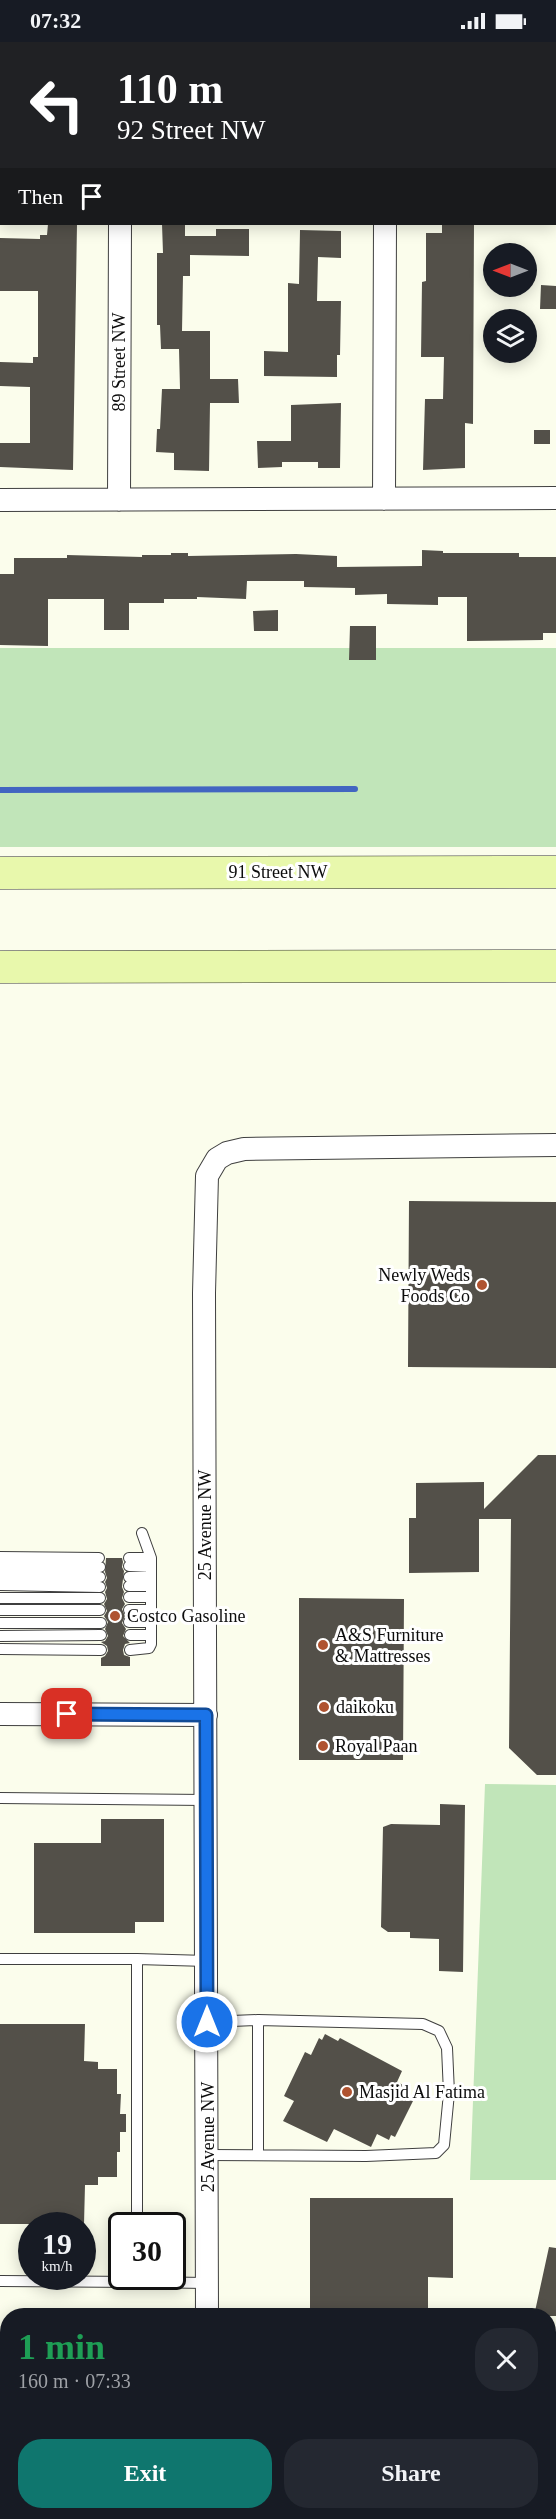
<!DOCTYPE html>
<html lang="en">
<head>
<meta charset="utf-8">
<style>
	:root { --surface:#171b24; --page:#242831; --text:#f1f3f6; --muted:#9ea1a6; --accent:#0f766e }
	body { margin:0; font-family:Georgia,serif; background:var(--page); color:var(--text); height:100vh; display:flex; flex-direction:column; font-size:22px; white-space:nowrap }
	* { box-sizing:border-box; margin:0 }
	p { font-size:20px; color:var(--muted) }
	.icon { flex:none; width:33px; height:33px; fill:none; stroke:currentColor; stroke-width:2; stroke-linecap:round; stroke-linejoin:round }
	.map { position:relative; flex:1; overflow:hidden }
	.drawer { position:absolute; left:0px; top:2266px; width:556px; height:212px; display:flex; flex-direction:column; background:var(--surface); border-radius:24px 24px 0 0; box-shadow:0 3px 15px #0003 }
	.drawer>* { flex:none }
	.guide { position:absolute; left:0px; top:0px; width:556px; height:183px; box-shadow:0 3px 15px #0003; background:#202124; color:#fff; overflow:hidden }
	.needle { width:39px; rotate:270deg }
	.tools { position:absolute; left:483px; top:201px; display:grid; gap:12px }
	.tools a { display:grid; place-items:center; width:54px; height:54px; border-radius:50%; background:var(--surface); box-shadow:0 3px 15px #0003; font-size:30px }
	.speed { position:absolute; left:18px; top:2170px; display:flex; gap:12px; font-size:30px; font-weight:700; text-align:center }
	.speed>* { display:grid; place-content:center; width:78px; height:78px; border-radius:50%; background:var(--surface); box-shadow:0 3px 15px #0003; line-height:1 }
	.speed small { font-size:15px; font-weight:400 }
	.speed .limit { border:3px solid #111; border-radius:9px; background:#fff; color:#111 }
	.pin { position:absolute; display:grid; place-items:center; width:51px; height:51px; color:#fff; margin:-26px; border-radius:12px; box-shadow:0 3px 9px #0006 }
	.me { position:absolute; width:66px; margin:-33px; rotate:0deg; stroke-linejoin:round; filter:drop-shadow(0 0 4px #0008) }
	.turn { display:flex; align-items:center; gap:21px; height:126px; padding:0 18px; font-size:27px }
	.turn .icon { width:78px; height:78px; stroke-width:2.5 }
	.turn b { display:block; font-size:42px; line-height:51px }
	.then { display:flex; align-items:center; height:57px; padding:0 18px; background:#0003; gap:12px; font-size:22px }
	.round { display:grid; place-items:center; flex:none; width:63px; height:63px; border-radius:24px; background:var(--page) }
	.head { display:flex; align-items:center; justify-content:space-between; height:102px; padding:0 18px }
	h1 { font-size:36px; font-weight:600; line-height:45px; color:#1e9e55 }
	.cta { display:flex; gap:12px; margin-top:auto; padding:12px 18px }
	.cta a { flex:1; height:69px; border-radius:24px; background:var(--accent); color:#fff; font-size:24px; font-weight:600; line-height:69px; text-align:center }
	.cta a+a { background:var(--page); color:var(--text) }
	.status { display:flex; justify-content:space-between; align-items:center; height:42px; padding:0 30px; background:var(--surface); direction:ltr }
	.status svg { height:16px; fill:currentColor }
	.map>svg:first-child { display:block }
</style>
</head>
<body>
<div class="status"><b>07:32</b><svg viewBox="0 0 49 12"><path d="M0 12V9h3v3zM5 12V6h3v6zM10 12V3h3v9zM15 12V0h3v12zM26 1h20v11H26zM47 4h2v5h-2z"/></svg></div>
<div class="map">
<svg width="556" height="2477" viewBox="0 0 556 2477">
	<rect width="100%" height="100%" fill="#fbfdec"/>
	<!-- green -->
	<path fill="#c1e5b9" d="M0,606H556V805H0Z
		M485,1742L556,1743V2138H470Z"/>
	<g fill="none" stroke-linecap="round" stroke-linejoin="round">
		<!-- stream -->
		<path stroke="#4265c1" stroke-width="6" d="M0,748L355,747"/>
	</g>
	<!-- building -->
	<path fill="#535049" d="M48,182H77L73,428L0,425V401H30V345L0,344V320L33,321V315H38V249H0V196L40,197V193H47Z
		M162,182H185V194H216V187H249V214L190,213V234H183L182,289H210V337H238L239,361H210L209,429L174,428V411L156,410L157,387H160L162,347H180L179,307H161L160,283H157V211H163Z
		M442,182H474L473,382L465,381V426L423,428L425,357H443L444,315H421L422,240L426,239V191H442Z
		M300,188L341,189V216L318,215L317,259H341L340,313H337V335L264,334V309L288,310V241L299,242Z
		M541,243L556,244V267H540Z
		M341,361L340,426H318V420H282V425L258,426L257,399H291V363Z
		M534,388H550V402H534Z
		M422,508L443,509V511H519V515H556V591H543V598L467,599V555H438V563L387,562V552L355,553V546L304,545V539H247L246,557L197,555V557H164V561H129V588H104V557H48V604L0,603V532H14V516H67V513L142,515V513H171V511H188V514L296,512L337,514V525L422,524Z
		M278,568V589H254L253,569Z
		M350,584H376V618H349Z
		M409,1159L556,1160V1326L408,1325Z
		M538,1413H556V1733H537L509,1706L511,1477H479V1530L409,1531V1476H416V1441L484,1440V1467Z
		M106,1516H122L123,1520L122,1525L124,1529L122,1545L124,1550L122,1556L125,1562L122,1567L125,1574L122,1581L126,1587L123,1594L130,1601L125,1602L123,1608L124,1613L130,1615V1624H101V1616L105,1614L108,1609L107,1604L101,1600L105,1599L108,1594L105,1587L108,1580L104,1574L107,1569L104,1562L107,1557L105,1550L107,1546L105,1540L107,1536L105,1530Z
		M299,1556L404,1557L403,1718H299Z
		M440,1762L465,1763L463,1930L439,1929V1897L410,1896V1890H388L381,1885L383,1785L391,1782L440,1783Z
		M101,1777H164V1880H135V1891H34V1801H101Z
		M0,1982H85L84,2019L98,2020V2027H117V2052H121L120,2072H126V2090H120V2110H117V2135H98V2143H85L84,2182H0Z
		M325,1992L338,1999L340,1996L402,2029L397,2040L409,2046L406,2053L414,2057L395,2095L391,2093L389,2098L377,2092L371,2105L334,2087L327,2100L283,2079L294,2059L284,2054L305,2010L311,2013L319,1996L322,1998Z
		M310,2156H453V2236L428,2235V2274H310Z
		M549,2205L556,2206V2274H534Z"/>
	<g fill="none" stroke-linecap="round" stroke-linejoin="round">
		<defs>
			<path id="lane" d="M4,2L7,0
				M0,1515L99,1516
				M129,1516H151
				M0,1524L100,1525
				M129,1524H151
				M0,1534L100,1535
				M129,1535L151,1534
				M0,1543L100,1545
				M129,1544H151
				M129,1555H151
				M0,1556H100
				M0,1568H100
				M129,1568H151
				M129,1580H151
				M0,1581H101
				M130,1593H151
				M0,1594L101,1593
				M0,1607L101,1608
				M130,1608L149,1606L151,1602V1516L142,1491
				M0,1756L206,1758
				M0,1917H137
				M207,1980L258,1978L423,1982L439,1989L447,2006L449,2051L444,2103L436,2111L366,2114L208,2113
				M258,2113V1978
				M137,2184V1917L207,1919
				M137,2235V2240L207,2241
				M0,2239L137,2240
				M549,2414H556
				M420,2470L421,2477
				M488,2477V2470
				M537,2477V2470"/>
			<path id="street" d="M384,457L385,182
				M0,458L556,456
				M119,458L120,182
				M0,1672L206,1673
				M207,2274L204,1251L207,1134L217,1117L227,1111L244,1107L556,1103
				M206,2477V2470"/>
			<path id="secondary" d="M0,831L556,830
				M0,925L556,924"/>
		</defs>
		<!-- lane casing -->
		<use href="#lane" stroke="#3f3f3f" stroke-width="12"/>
		<!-- street casing -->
		<use href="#street" stroke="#3f3f3f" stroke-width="24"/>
		<!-- secondary casing -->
		<use href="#secondary" stroke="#2e2e2e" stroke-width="33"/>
		<!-- lane -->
		<use href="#lane" stroke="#fff" stroke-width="10"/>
		<!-- street -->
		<use href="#street" stroke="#fff" stroke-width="22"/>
		<!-- secondary -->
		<use href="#secondary" stroke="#e8f8ac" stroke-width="32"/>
	</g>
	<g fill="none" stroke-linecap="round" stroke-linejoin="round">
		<defs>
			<path id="route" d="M67,1672L206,1673L207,1980"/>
		</defs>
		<!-- route casing -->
		<use href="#route" stroke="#114b97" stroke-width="15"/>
		<!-- route -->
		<use href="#route" stroke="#1a73e8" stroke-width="10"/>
	</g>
	<!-- markers -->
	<g fill="#af5330" stroke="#fff" stroke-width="2">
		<circle cx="482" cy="1243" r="6"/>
		<circle cx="115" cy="1574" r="6"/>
		<circle cx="323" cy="1603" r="6"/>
		<circle cx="324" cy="1665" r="6"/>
		<circle cx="323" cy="1704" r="6"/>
		<circle cx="347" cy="2050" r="6"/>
	</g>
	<g text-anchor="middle" stroke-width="6" stroke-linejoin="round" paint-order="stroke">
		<!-- street labels -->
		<g font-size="18" fill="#0c0c0c" stroke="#fff">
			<text transform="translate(119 320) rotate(-90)" y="6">89 Street NW</text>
			<text x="278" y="836">91 Street NW</text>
			<text transform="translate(205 1483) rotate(-90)" y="6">25 Avenue NW</text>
			<text transform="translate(208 2095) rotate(-90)" y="6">25 Avenue NW</text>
		</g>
		<!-- poi labels -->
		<g font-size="18" fill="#0c0c0c" stroke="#fff" text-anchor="start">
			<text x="470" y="1239" text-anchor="end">Newly Weds<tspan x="470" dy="21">Foods Co</tspan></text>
			<text x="127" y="1580">Costco Gasoline</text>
			<text x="335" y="1599">A&amp;S Furniture<tspan x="335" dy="21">&amp; Mattresses</tspan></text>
			<text x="336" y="1671">daikoku</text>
			<text x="335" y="1710">Royal Paan</text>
			<text x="359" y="2056">Masjid Al Fatima</text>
		</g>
	</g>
</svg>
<div class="tools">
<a><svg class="needle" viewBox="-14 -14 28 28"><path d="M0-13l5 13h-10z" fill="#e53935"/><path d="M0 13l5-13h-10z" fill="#9ea1a6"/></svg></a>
<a><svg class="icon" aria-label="layers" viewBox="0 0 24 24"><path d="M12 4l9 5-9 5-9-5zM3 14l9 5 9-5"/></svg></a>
</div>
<div class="speed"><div>19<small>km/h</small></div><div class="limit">30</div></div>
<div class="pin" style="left:67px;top:1672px;background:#d93025"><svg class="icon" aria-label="arrive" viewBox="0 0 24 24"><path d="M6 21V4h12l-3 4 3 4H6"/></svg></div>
<svg class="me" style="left:207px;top:1980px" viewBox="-20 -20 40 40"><circle r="17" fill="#1a73e8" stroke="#fff" stroke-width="3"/><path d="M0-11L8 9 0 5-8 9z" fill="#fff"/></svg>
<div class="guide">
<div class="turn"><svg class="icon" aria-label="left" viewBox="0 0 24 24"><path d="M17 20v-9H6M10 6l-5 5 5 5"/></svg><div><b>110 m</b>92 Street NW</div></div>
<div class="then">Then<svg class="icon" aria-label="arrive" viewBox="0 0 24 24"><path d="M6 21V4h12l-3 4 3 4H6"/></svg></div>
</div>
<section class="drawer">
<div class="head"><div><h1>1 min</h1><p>160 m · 07:33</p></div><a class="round"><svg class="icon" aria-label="close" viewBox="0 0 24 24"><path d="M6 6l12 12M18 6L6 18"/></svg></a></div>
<div class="cta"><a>Exit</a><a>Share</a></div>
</section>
</div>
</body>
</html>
